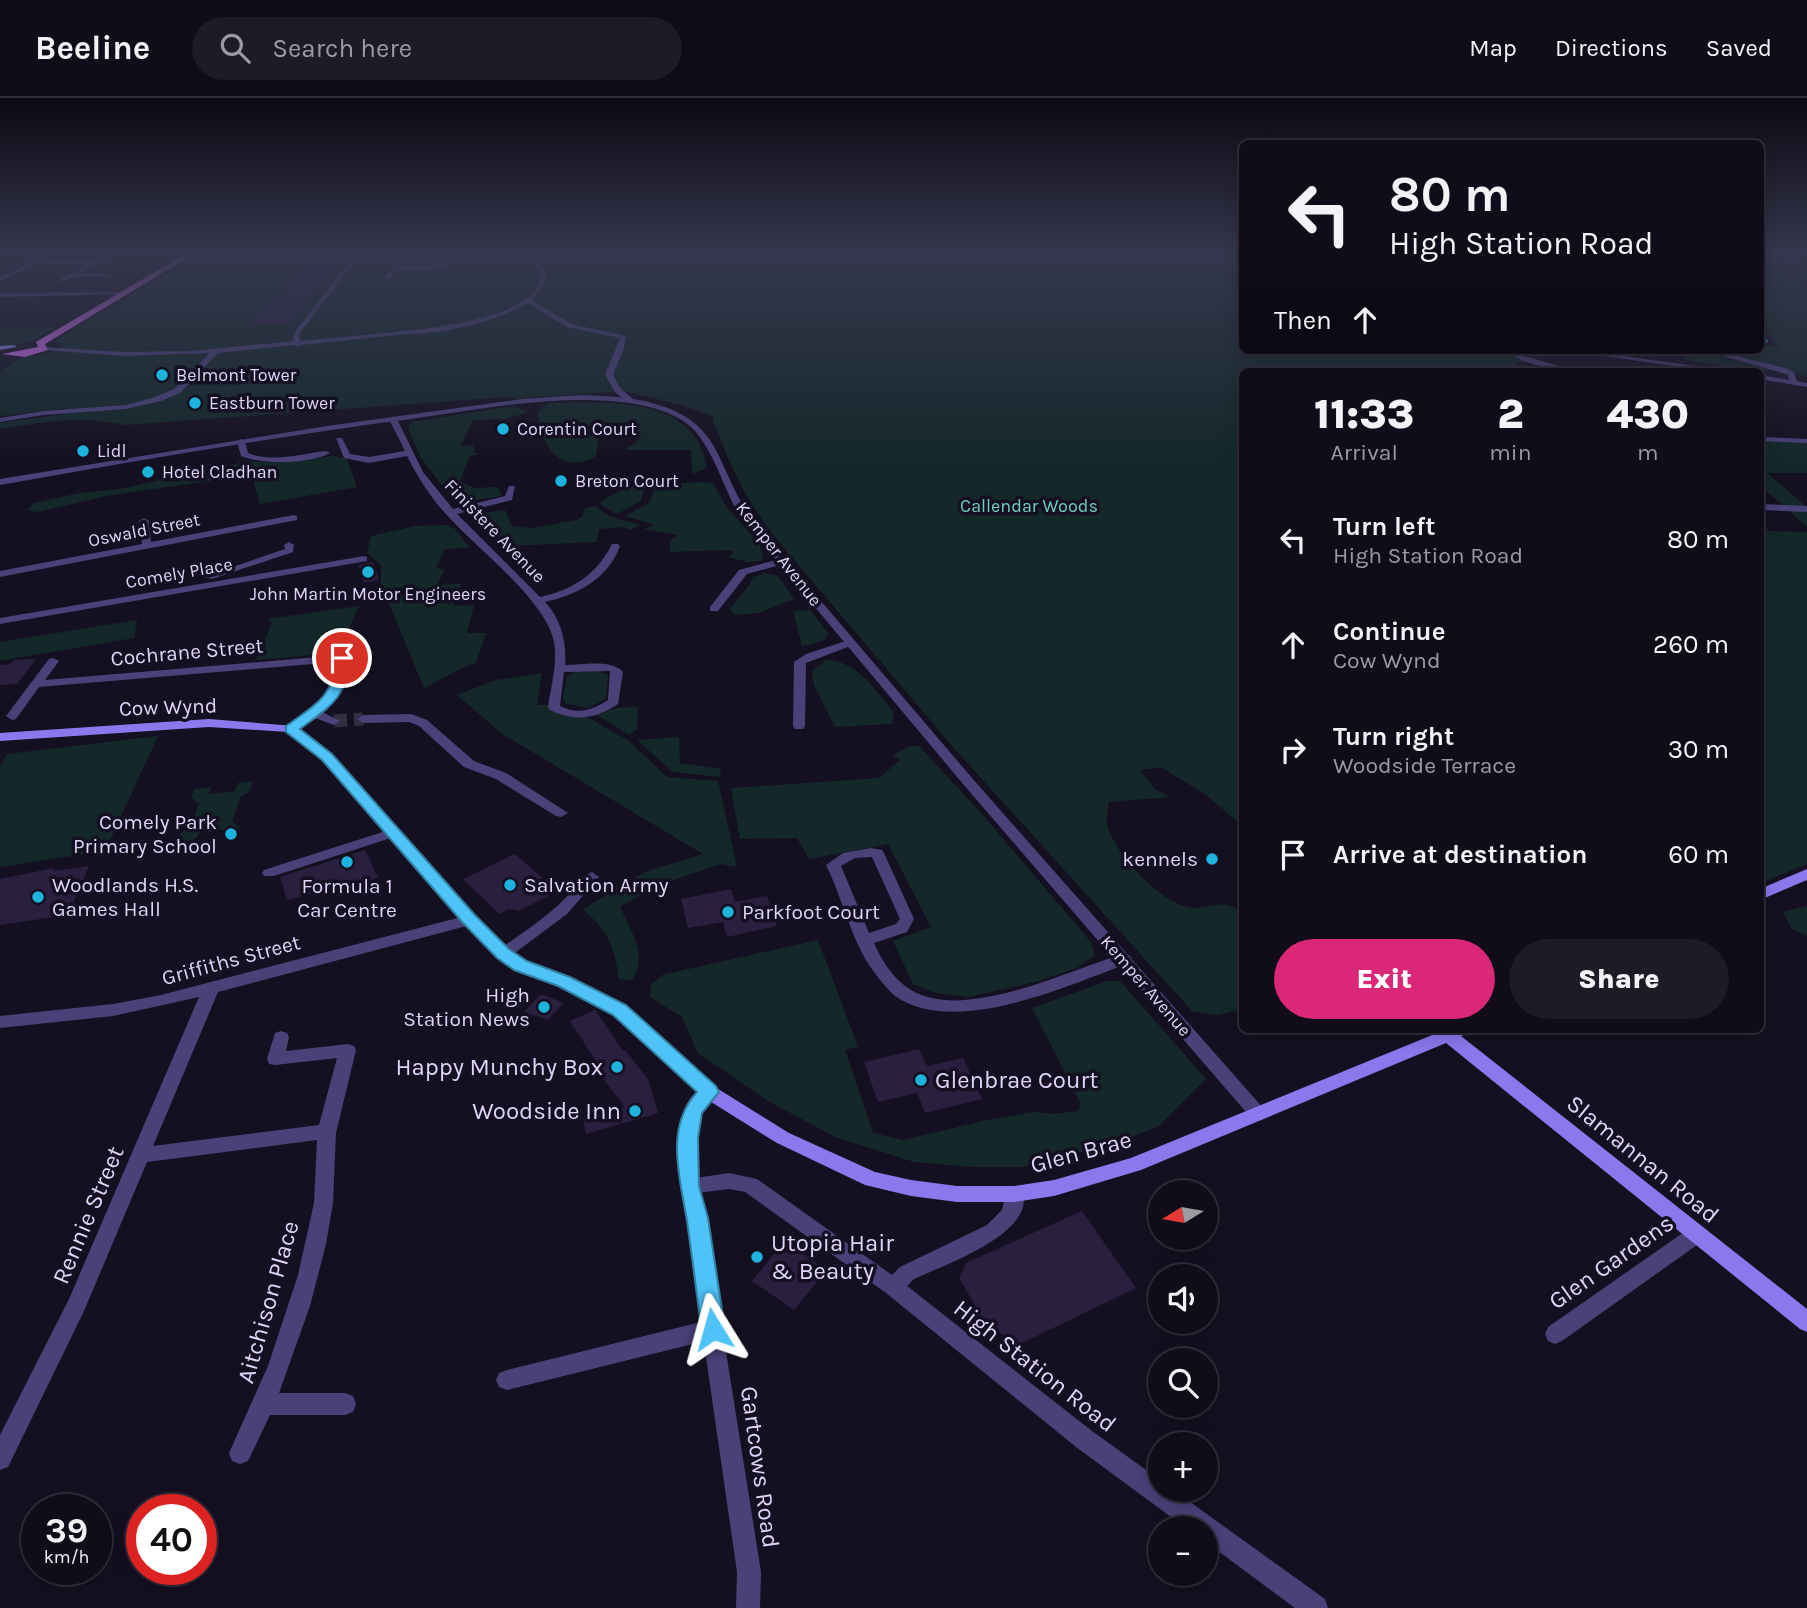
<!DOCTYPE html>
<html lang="en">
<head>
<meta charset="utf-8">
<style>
	:root { --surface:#100c19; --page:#1e1a26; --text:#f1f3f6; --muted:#9c9ba2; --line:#302c38; --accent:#db2777 }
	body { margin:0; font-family:Karla,sans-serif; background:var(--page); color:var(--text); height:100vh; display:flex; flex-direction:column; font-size:26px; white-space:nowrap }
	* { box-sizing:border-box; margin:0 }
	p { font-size:23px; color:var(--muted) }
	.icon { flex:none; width:38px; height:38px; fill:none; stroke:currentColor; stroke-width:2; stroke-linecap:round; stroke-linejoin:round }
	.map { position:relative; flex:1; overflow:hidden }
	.sheet { position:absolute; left:1239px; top:270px; width:525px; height:665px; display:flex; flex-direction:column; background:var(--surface); border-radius:10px; box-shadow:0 4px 18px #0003,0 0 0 2px var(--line) }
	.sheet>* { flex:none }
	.top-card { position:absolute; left:1239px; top:42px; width:525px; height:214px; border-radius:10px; box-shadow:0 4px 18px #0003,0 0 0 2px var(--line); background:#100c19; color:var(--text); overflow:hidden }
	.needle { width:46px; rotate:259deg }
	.fabs { position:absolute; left:1148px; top:1082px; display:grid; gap:14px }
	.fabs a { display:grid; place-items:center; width:70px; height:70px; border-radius:50%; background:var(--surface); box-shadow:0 4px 18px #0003,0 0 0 2px var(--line); font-size:35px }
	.speed { position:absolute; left:21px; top:1396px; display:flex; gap:14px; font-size:35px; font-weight:700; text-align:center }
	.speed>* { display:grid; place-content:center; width:91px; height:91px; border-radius:50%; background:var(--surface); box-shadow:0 4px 18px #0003,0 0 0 2px var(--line); line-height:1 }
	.speed small { font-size:18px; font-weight:400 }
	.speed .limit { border:10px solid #d22; background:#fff; color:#111 }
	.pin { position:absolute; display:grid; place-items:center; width:60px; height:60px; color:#fff; margin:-30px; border:4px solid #fff; border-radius:50%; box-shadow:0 2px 7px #0007 }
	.me { position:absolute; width:77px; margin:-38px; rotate:352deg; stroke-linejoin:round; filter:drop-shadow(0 0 5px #0008) }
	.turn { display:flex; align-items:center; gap:24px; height:147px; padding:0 35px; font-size:32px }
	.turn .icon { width:91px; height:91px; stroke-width:2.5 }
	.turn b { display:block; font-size:49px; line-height:60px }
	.then { display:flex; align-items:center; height:66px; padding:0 35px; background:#0003; gap:14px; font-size:26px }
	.eta { display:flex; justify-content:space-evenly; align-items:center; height:119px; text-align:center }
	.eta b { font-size:42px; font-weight:800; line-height:49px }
	.cta { display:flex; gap:14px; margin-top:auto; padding:14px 35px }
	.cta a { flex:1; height:80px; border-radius:42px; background:var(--accent); color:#fff; font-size:28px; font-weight:800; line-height:80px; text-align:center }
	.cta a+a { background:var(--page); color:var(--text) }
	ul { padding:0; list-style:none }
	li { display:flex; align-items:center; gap:21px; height:105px; padding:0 35px }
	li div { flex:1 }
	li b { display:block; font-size:26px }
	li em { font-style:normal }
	header { display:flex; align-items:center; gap:42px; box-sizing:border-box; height:98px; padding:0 35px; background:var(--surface); border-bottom:2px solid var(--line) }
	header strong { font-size:33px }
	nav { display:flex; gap:38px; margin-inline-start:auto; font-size:24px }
	.search { width:490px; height:63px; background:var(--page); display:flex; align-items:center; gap:18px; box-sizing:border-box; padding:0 24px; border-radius:38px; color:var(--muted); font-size:26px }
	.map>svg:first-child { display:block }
</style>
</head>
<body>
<header>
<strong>Beeline</strong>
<div class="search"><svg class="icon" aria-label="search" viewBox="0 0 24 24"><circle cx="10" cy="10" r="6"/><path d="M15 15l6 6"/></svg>Search here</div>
<nav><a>Map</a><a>Directions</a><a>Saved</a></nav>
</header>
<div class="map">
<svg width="1807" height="1510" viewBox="0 0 1807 1510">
	<rect width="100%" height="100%" fill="#151021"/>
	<!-- green -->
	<path fill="#14282a" d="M203,154H1242V252H1502L1530,263L1514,264L1524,273H1242V728L1205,696L1161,669L1140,672L1155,691L1170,699L1109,704C1108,711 1106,719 1107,726C1113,754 1158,802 1187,809C1207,814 1224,797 1242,815V912L1215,917L1192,913L953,649L779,444C745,402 733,373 713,323V318L681,307L624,293L515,301L508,299L125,327C80,317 45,324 0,331V325L63,316L66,310L0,318V273L20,260L50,255L64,248L55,242Z
		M1761,154H1773L1807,167V279L1787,271L1713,252H1760L1761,247L1778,249L1761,222Z
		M55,230L35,242L0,251V231Z
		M1684,252H1695L1776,273L1731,270L1682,261L1695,257Z
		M549,305C606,304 696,297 707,370L692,376L691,352H629L626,350L636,345L641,337L636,332L600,333L596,358C560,379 539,346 538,313Z
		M514,308L528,314L506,321L473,322L461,348L473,347L475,355L481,356L470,358L460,383L474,390L497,389L501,394V398L464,404L454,403L421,360L408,331L411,324Z
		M1761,342L1807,344V375H1767L1807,409V429L1761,388Z
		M335,358L347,361L357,389L260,406L253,382L244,383L238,376L211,383L112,397L37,414L27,412L34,405L80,395L119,391L239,365V363L279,364Z
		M705,384L713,385L726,408L760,447L763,460L761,463L747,464L728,459L734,454L730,452L670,454V443L678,437L644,431L655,427L625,418L649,405L655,391L653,388L657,386Z
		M645,386L641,403L617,416L600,406C606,398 634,386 645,386Z
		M595,408L609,418L641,427L629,432L625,429L599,431L597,444L507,448L489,439L479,422L480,415L505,412L512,428L531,430L576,422L582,419L585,410Z
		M1761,426L1769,433L1807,434V766L1761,785Z
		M448,427L455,431L470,450L445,451L436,470L445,471L437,487L461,486L454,508L474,507L467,535H486L476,565C458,570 441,582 424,590L381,486V467L367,455L371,438L415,428Z
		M764,475L778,478L794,501L759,515L734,517L730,511L747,490L753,479Z
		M359,508L338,555L256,562L272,525L267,521Z
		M810,512L829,536L823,543L802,548L793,513Z
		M137,522L134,540L0,563V544Z
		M826,562C855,562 874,590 891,611L894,617L892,626L835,629L814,587L812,573Z
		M575,573H597L608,577L606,601L588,610L567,606L563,601L567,579Z
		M542,575L537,607H548L570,619H587L629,643L667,679L718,683L737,769L721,766L665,785L620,808C630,834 650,856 631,883L619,881C614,846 609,835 583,811L645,774L703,756L501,635L457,597L496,582Z
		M638,609L637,631L629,637L597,617L616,610Z
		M158,638L105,753L0,769V668L7,656Z
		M679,639L680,665L721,671L720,679L673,674L637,642Z
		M910,648H919L982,716L1091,844L1095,857L1077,870L1039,883L969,899L935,895L913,886L893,843L931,829L888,746L809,761L797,740L740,741L731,690L879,680L900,662L893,657Z
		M253,683L250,693L240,699L232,724L239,729L236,738L223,737L224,732L201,733L195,741L176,746L180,736L191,728L199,705L191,700L194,691L211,689L209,696L235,693L238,685Z
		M1807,808V838L1792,831L1783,814Z
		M818,842L858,949L845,952L873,1035L903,1042L992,1021L1034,1014L1053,1016L1078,1013L1081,1006L1032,910L1107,883H1120L1206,981L1159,1028L1116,1045L1023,1069H972L914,1064L835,1039L770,1004L698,955L682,919L650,899L651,887L662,877Z"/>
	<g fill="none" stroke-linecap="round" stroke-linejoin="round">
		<!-- stream -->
		<path stroke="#101a3a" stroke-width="2.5" d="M1760,160L1780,167L1793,181L1807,186"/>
	</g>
	<!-- building -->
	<path fill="#291f3f" d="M347,160L290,225L248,227L311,162Z
		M373,464L379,482L364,485L358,467Z
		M36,561L17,586L0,587V567L11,566L14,562Z
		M365,752L378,780L287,802L280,779Z
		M515,756L558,793L519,813L509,811L499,816L463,781Z
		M89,768L68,817L0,827V781L54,770L53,773Z
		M731,791L735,804L767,798L777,828L727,839L723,824L688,830L681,801Z
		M541,896L564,905L548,922L524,914Z
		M595,912L623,953L625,952L648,981L658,1015L586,1036L583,1021L625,1009L593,968L598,966L570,923Z
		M919,951L927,968L963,960L982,1001L925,1015L917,995L878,1004L864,964Z
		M1082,1113L1136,1190L1016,1248L983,1221L959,1180L966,1165Z
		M784,1144L827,1172L794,1212L752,1183Z"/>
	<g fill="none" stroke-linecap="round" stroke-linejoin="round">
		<!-- minor-tunnel -->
		<path stroke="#332e41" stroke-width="13" stroke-dasharray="13 7" stroke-linecap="butt" d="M334,623L363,621"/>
		<!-- pedestrian -->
		<path fill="#4a4179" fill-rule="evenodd" d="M510,154H517L546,170L544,187L532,202L571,226L626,238L624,250L613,277L621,291L633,301V305H627L615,294L605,277L620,240L567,229L528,205C495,224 440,237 403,236L405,233C437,229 523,220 538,187C540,183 539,175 540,171Z"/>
		<!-- minor -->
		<path fill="#4a4179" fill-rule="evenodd" d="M12,154H58L42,162H97L114,154H121L78,176L134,177L73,179L62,184L60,181L90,166H36L0,183V179L43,158L10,157Z
			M357,154H363L302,232L299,238L300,243L405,233L407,236L301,247L298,249L295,247L218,255L180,295L161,303L126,311L43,317L0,324V320L43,313L126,307L155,299L174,291L210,255L124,258L45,252L43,249L124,254L191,253L294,243L293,238L297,231Z
			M448,160L451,162L446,170L396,173L389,181L384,180L398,163ZM444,164L442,167L399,169L402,166Z
			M0,195L123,194L126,196L0,199Z
			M1506,252H1513L1524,258L1566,270L1595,273C1568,273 1526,271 1506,252Z
			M1701,252H1712L1785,270L1794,274L1797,284L1790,286L1788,277L1779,274Z
			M393,319L397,321L423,374L453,411L505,398L509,388H515L512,402L457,416L540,499C573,492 597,476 612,446H618L620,448C608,481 577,497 545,504C561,520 567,546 565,567C582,567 611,561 623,574L618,606C597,621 573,624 550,612L548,609C551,587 559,561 553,540C542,499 474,448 445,415C431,400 417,378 407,358L369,365L344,360L336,340H342L350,356L369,359L405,353L389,321ZM610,573L608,602C593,612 577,617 560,608L564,574Z
			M1760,339L1807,341V345L1760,343Z
			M241,341L245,343L248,355C273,365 300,356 326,353L330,355C309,366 263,367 241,358L237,343Z
			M1760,406L1807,408V414L1760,412Z
			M294,417L297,418V422L0,479V473L142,446L139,423L144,420L149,423L151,444Z
			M289,444L294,447L293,454L212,481L203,479L285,451L284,447Z
			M364,458L367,459V463L0,526V520Z
			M784,460L789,463L787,465L747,476L718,513H710V509L739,472Z
			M849,542L854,545L853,547L806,565L805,628L803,631H795L793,628L794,564L806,556Z
			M342,557L348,560C346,583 339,599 322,614L340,623L334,627L315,620L291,635L285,631L287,628C312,611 333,597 336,564L39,589L16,621L12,622L6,618L49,561L53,560L59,563L45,582Z
			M411,616L427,622L474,663L506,675L568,715L561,719L556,718L496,681L464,669L419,628L409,624L363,625L357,621L363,617Z
			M395,730L402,734L400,737L274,778H264L262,775L264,772Z
			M871,750L882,752L884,755L914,821L907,834L874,845C881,861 891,877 905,888C958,929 1069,871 1124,856L1129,857L1132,861L1129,865C1069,887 955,940 895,898C888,892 879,881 874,874C851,843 843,801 826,767L843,755ZM872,759L900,821L896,826L869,835L841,768L855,760Z
			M592,774L599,779L567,816L508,860H498L495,856L498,852C524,834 551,817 572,793C578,786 583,777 592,774Z
			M469,817L474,818L476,822L474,826L218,894L153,1048L319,1027L337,960L275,967L269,966L267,961L275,935L281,933L287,935L289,939L286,953L348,946L354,948L356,952L336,1035L333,1105L326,1146L310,1208L279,1295H345L353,1298L356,1306L353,1314L345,1317H270L248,1363L240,1366L232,1363L229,1355L268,1268L298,1177L314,1105L317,1042L147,1064L84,1213L8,1369L0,1372V1337L69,1201L199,899L113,918L0,930V918L113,906L161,897Z
			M729,1075L757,1081L892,1177L900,1169L987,1127L1002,1112L1007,1090L1014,1088L1021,1090C1042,1134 942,1168 914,1181L907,1188L1092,1333L1160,1382V1391H1172L1325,1501L1328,1510H1295L1206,1444V1430H1186L1076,1349L886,1195L745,1094L729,1091L689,1096L682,1094L680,1088L682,1082Z
			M1697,1128L1704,1130L1707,1136L1704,1142L1562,1243L1555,1246L1548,1243L1545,1236L1548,1229L1690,1130Z
			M713,1221L720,1224L723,1231L720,1238L713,1241L507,1292L499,1289L496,1282L499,1275L507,1272Z"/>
		<!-- tertiary -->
		<path fill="#4a4179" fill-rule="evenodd" d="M1562,252H1581L1730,273H1710Z
			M1760,277L1807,285V289L1760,281Z
			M582,297C634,299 694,303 718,356C730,381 739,405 756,427L972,680L1264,1011L1267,1016L1264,1021L1258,1023L1252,1021L963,686L743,423C722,392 712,338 680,321C652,305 614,302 582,302C522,302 462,314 403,322C268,340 134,363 0,387V381L327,328L523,301Z
			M709,987L715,989L718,994L702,1013L698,1021L696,1065L761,1474L760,1510H736L737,1474L678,1065C677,1038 678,997 709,987Z"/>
		<!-- secondary -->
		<path fill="#8979ed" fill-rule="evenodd" d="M0,248L14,247L17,249L0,252Z
			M209,621L295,628L331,656L474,818L508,852L526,863L570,880L626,908L715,989L789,1035L875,1074L911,1082L957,1088H1014L1054,1082L1131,1060L1447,931H1471L1469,935L1461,938L1807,1211V1234L1800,1231L1446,945L1141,1072L1054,1098L1014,1104H957L911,1098L865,1087L777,1045L703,999L614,916L558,888L514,871L498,860L464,826L323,662L288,634L209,629L0,643V635Z
			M1807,771V782L1760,802V791Z"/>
		<!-- primary -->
		<path fill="#cb6beb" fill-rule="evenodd" d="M189,154H197L45,246L48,252L25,259L2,256L38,249L36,244Z"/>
		<!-- rail -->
		<path stroke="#1db3dd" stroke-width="2.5" stroke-dasharray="4.5 3.5" stroke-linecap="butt" d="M1760,234L1769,247"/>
	</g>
	<!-- sky -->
	<linearGradient id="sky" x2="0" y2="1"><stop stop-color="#0c0912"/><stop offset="0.42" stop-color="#35374e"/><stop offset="1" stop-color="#35374e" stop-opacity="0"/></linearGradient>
	<rect width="1807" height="365" fill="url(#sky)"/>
	<!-- route -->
	<path fill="#4fc3f7" stroke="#337fa1" stroke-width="2" d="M342,556L349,560C348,600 329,609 300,631L332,656L475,817L509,851L527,863L570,879L626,907L716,988L719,994L702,1015L698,1040L699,1088L708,1120L725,1231L722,1239L713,1242L705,1239L701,1231C697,1195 692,1159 687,1123C680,1080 664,1030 697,994L613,917L558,888L514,872L497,860L463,825L322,662L286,634V628C315,607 334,599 336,560Z"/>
	<!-- markers -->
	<g fill="#1db3dd" stroke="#151021" stroke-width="2.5">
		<circle cx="162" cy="277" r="7"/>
		<circle cx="195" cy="305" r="7"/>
		<circle cx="503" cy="331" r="7"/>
		<circle cx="83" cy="353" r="7"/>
		<circle cx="148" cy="374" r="7"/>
		<circle cx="561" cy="383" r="7"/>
		<circle cx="368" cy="474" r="7"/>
		<circle cx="231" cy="736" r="7"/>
		<circle cx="1212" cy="761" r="7"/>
		<circle cx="347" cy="764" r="7"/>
		<circle cx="510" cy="787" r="7"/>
		<circle cx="38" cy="799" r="7"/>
		<circle cx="728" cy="814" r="7"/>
		<circle cx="544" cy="909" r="7"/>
		<circle cx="617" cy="969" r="7"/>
		<circle cx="921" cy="982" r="7"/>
		<circle cx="635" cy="1013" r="7"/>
		<circle cx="757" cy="1159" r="7"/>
	</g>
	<g text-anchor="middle" stroke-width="7" stroke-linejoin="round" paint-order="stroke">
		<!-- far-poi labels -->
		<g font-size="18" fill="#ded5f9" stroke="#151021" text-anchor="start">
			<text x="176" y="283">Belmont Tower</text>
			<text x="209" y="311">Eastburn Tower</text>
			<text x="517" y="337">Corentin Court</text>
			<text x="97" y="359">Lidl</text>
			<text x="162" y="380">Hotel Cladhan</text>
			<text x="575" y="389">Breton Court</text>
			<text x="368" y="502" text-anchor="middle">John Martin Motor Engineers</text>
		</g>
		<!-- far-park labels -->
		<g font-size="18" fill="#6bd0c3" stroke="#151021">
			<text x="1029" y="414">Callendar Woods</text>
		</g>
		<!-- far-street labels -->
		<g font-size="18" fill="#ded5f9" stroke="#151021">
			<text transform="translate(144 432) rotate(-11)" y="6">Oswald Street</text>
			<text transform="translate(495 433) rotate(46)" y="6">Finistere Avenue</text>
			<text transform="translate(779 456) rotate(52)" y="6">Kemper Avenue</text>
			<text transform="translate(179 475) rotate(-10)" y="6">Comely Place</text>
			<text transform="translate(1146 888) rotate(49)" y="6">Kemper Avenue</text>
		</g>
		<!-- street labels -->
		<g font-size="21" fill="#ded5f9" stroke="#151021">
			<text transform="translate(187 554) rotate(-5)" y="7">Cochrane Street</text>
			<text transform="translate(168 609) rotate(-2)" y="7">Cow Wynd</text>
			<text transform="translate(231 862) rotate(-15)" y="7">Griffiths Street</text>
		</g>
		<!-- poi labels -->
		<g font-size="21" fill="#ded5f9" stroke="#151021" text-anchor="end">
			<text x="217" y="731">Comely Park<tspan x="217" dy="24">Primary School</tspan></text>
			<text x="1198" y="768">kennels</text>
			<text x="52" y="794" text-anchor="start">Woodlands H.S.<tspan x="52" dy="24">Games Hall</tspan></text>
			<text x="524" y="794" text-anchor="start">Salvation Army</text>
			<text x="347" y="795" text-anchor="middle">Formula 1<tspan x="347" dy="24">Car Centre</tspan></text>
			<text x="742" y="821" text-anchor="start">Parkfoot Court</text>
			<text x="530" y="904">High<tspan x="530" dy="24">Station News</tspan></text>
		</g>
		<!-- near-poi labels -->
		<g font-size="24" fill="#ded5f9" stroke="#151021" text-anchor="end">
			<text x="603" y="977">Happy Munchy Box</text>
			<text x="935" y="990" text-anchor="start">Glenbrae Court</text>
			<text x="621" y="1021">Woodside Inn</text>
			<text x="771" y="1153" text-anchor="start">Utopia Hair<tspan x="771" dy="28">&amp; Beauty</tspan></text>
		</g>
		<!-- near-street labels -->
		<g font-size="24" fill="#ded5f9" stroke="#151021">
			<text transform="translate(1081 1054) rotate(-15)" y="8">Glen Brae</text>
			<text transform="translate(1643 1061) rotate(39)" y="8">Slamannan Road</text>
			<text transform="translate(88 1117) rotate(-67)" y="8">Rennie Street</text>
			<text transform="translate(1611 1164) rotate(-35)" y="8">Glen Gardens</text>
			<text transform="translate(268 1204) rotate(-74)" y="8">Aitchison Place</text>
			<text transform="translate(1035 1268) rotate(38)" y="8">High Station Road</text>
			<text transform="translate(760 1369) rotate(82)" y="8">Gartcows Road</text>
		</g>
	</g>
</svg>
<div class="fabs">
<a><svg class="needle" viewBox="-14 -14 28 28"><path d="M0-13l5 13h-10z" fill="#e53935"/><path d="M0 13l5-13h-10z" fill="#9c9ba2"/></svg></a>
<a><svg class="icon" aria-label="sound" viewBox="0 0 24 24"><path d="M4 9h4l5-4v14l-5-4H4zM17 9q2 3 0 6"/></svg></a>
<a><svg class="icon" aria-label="search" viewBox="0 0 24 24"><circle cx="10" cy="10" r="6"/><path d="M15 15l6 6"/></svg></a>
<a>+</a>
<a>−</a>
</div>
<div class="speed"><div>39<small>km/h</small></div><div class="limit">40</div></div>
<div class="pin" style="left:342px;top:560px;background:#d93025"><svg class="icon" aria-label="arrive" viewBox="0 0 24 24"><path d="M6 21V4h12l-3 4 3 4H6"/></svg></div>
<svg class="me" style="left:713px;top:1231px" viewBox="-20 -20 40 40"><path d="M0-17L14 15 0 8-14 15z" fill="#4fc3f7" stroke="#fff" stroke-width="4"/></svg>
<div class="top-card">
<div class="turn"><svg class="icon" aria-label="left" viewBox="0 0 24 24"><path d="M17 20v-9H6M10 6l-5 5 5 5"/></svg><div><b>80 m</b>High Station Road</div></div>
<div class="then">Then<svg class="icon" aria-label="ahead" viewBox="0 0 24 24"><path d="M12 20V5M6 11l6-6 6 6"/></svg></div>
</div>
<section class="sheet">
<div class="eta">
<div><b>11:33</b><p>Arrival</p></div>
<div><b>2</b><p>min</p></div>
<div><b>430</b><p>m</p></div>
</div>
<ul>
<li><svg class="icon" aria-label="left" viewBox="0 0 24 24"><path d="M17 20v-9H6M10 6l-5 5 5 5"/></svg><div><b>Turn left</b><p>High Station Road</p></div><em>80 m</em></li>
<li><svg class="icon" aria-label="ahead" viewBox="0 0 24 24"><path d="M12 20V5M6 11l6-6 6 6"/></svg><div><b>Continue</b><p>Cow Wynd</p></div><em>260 m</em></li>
<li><svg class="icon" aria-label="right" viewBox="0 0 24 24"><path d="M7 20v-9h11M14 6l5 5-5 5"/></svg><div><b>Turn right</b><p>Woodside Terrace</p></div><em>30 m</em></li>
<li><svg class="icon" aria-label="arrive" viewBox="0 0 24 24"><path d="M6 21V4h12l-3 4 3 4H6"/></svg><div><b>Arrive at destination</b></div><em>60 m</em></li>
</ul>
<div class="cta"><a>Exit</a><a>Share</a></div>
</section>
</div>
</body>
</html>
